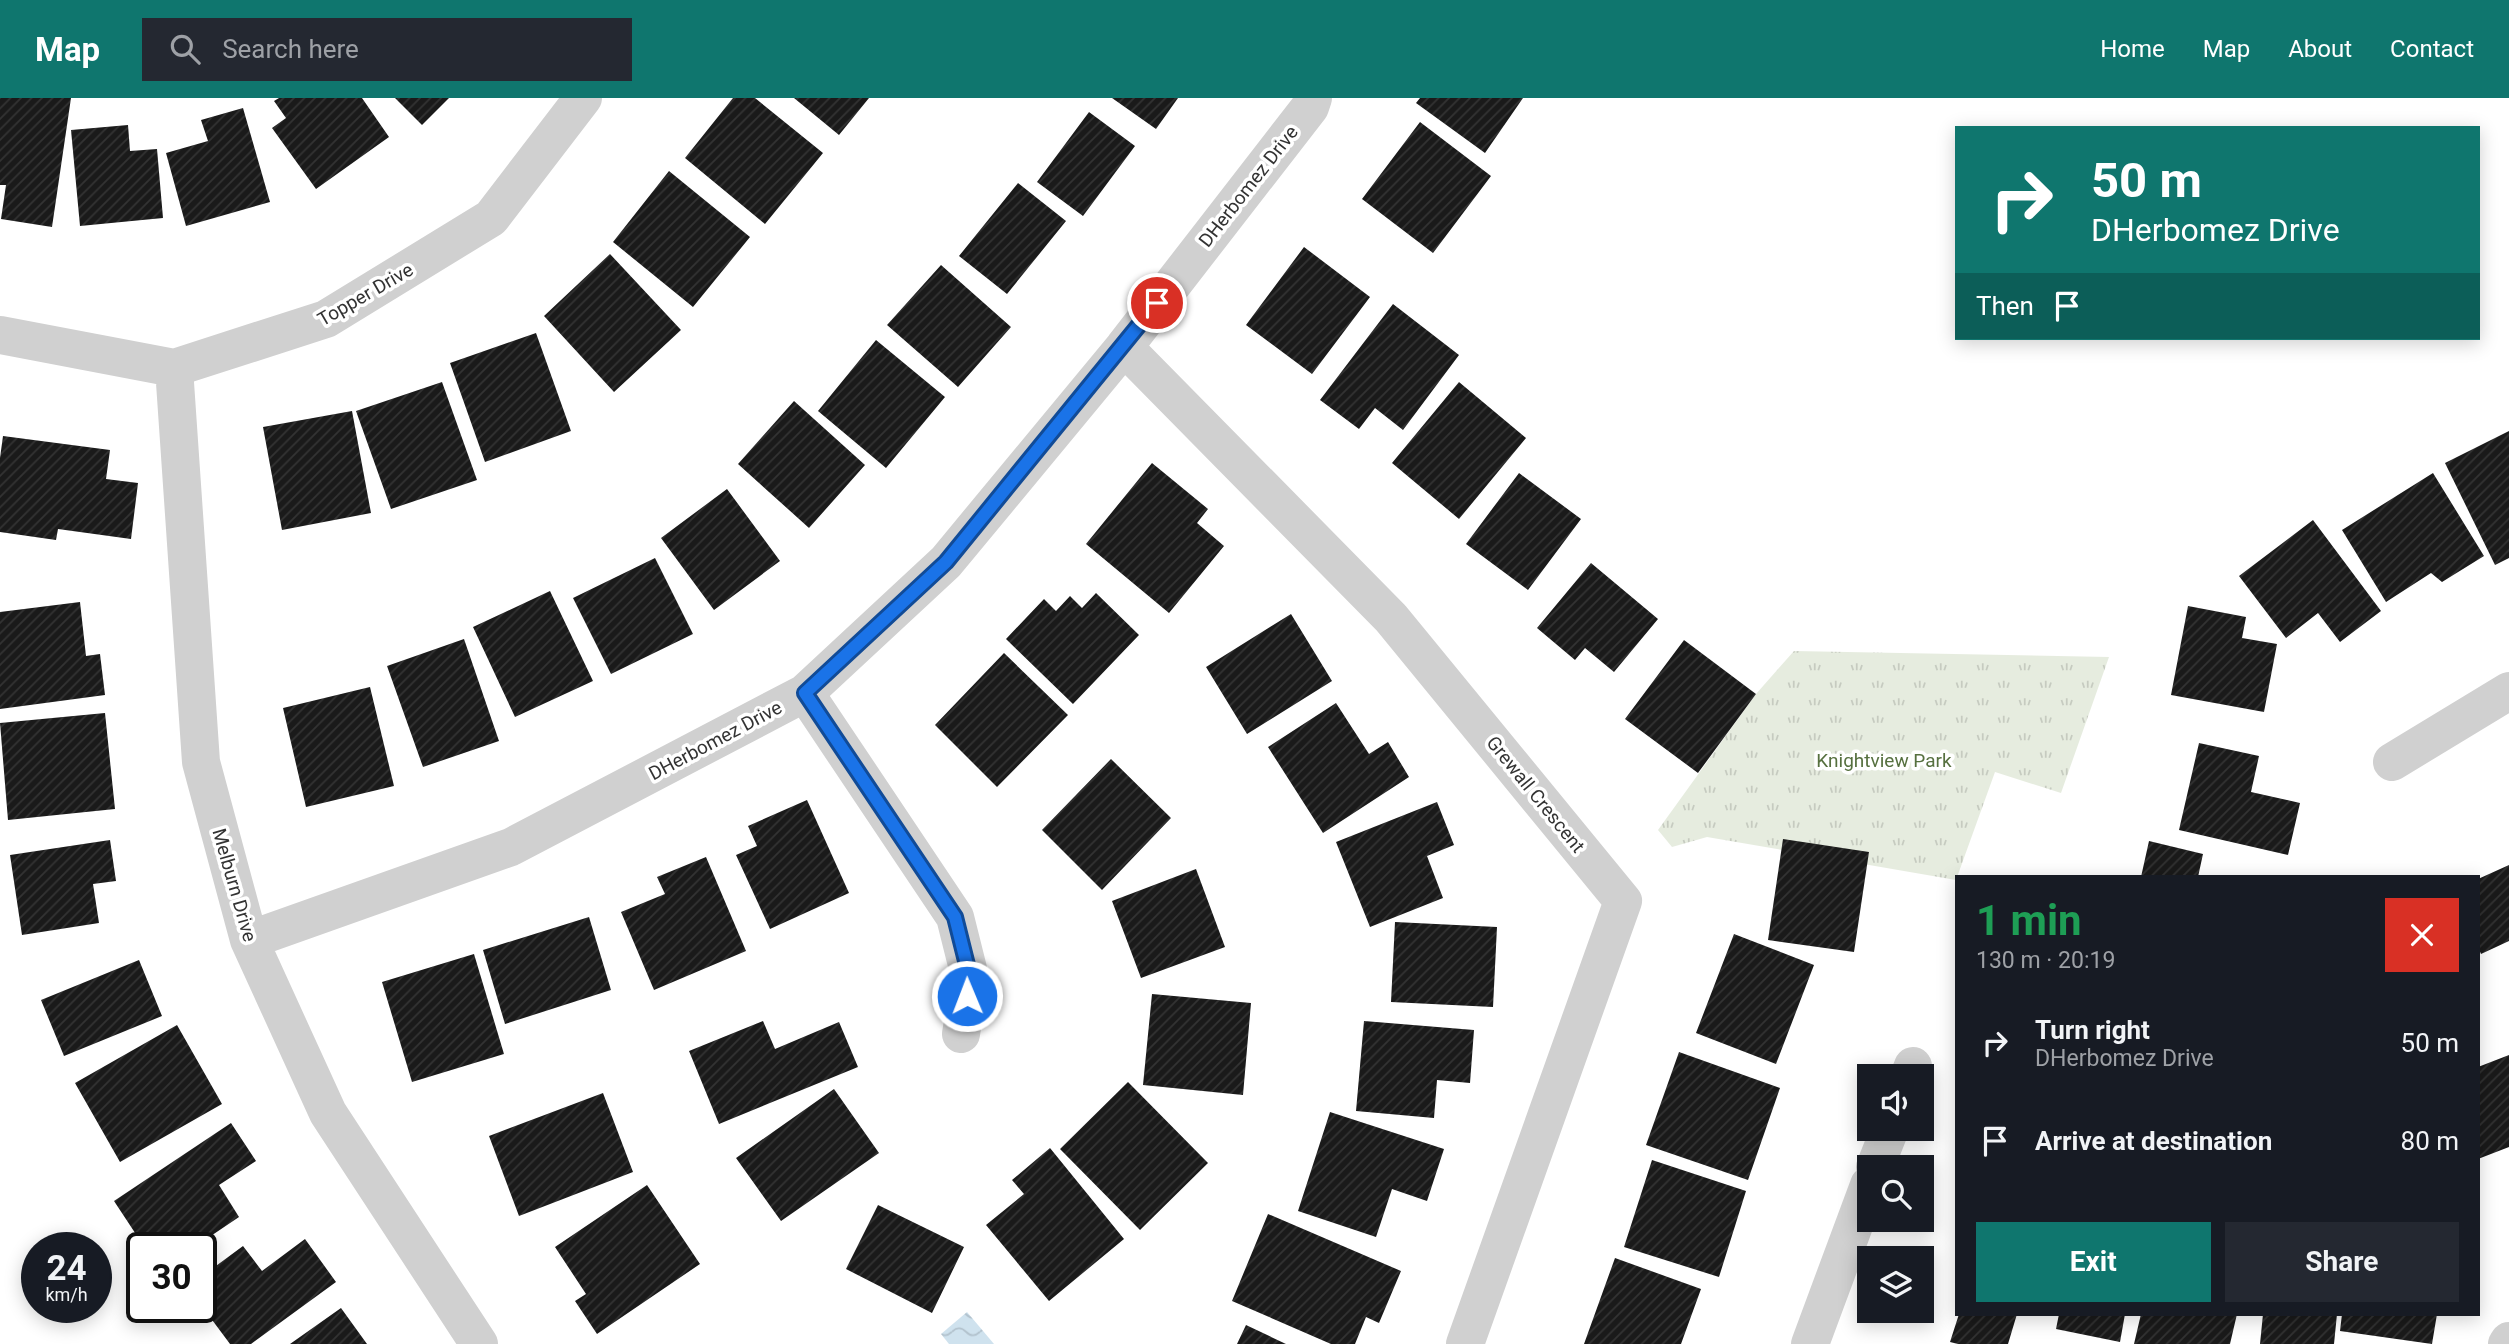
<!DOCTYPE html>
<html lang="en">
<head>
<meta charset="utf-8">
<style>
	:root { --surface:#171b24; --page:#242831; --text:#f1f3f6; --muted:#9ea1a6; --accent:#0f766e }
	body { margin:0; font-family:Roboto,sans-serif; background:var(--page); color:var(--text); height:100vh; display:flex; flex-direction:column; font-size:26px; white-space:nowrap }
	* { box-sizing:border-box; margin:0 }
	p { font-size:23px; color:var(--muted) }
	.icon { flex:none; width:38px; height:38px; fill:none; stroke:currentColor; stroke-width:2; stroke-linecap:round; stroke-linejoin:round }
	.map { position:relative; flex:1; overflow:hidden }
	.details { position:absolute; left:1955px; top:777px; width:525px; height:441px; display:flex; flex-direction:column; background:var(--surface); border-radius:0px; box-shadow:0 4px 18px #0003 }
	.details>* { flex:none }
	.banner { position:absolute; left:1955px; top:28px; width:525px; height:214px; border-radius:0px; box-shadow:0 4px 18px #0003; background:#0f766e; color:#fff; overflow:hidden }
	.buttons { position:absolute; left:1857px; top:966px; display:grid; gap:14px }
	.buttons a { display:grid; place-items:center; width:77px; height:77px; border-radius:0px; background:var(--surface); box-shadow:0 4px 18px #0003; font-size:35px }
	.speed { position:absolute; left:21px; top:1134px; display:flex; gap:14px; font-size:35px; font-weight:700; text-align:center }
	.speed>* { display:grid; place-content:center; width:91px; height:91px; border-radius:50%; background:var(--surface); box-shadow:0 4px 18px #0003; line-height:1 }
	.speed small { font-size:18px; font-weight:400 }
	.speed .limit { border:4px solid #111; border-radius:10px; background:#fff; color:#111 }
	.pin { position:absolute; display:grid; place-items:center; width:60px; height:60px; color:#fff; margin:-30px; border:4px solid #fff; border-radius:50%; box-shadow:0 2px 7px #0007 }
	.me { position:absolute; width:77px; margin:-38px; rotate:359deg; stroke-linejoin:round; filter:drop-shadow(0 0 5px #0008) }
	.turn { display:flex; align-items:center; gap:24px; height:147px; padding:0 21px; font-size:32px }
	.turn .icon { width:91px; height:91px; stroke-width:2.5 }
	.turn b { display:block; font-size:49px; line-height:60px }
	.then { display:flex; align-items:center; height:66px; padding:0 21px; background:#0003; gap:14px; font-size:26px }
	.round { display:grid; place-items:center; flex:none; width:74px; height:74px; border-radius:0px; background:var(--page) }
	.head { display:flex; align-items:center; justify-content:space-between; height:119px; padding:0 21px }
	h1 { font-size:42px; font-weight:700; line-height:52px; color:#1e9e55 }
	.action { display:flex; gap:14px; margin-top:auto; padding:14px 21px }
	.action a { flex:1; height:80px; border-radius:0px; background:var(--accent); color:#fff; font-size:28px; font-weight:700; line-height:80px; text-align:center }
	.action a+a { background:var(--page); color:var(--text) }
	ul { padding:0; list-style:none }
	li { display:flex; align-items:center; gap:21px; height:98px; padding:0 21px }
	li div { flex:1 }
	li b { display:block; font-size:26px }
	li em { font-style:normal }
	header { display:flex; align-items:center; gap:42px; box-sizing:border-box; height:98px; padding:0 35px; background:var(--accent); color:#fff }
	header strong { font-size:33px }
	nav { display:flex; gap:38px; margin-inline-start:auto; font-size:24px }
	.search { width:490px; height:63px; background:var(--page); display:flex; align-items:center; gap:18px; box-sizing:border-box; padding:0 24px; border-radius:0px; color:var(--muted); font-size:26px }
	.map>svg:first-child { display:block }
</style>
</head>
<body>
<header>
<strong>Map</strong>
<div class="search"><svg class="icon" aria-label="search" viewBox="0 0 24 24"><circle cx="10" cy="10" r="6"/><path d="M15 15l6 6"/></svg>Search here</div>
<nav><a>Home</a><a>Map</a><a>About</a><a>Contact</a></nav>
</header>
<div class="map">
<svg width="2509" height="1246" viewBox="0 0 2509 1246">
	<defs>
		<pattern id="grass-tufts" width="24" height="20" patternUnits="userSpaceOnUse" patternTransform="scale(1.75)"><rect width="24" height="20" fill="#e6ecdf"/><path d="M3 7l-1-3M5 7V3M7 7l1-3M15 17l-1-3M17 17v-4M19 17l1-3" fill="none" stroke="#c6cbc0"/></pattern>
		<pattern id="water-waves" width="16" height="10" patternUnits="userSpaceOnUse" patternTransform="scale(1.75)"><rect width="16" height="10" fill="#cfe2ee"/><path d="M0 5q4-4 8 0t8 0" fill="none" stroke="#b2c2cd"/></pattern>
		<pattern id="building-hatch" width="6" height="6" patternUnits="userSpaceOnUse" patternTransform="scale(1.75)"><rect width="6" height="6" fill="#1a1a1a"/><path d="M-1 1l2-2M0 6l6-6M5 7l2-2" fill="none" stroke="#333"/></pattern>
	</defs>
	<rect width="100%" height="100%" fill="#fff"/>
	<!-- grass -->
	<path fill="url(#grass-tufts)" d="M1794,553L2109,559L2061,695L1995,674L1956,782L1707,739L1672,749L1658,732L1756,596Z"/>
	<!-- water -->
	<path fill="url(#water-waves)" d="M967,1214L994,1246H949L941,1236Z"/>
	<!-- building -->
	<path fill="url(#building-hatch)" d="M0,0H71L52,129L1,121L6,87H0Z
		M279,0H362L389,39L316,91L272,30L286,20L274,3Z
		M395,0H449L422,27Z
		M733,0H755L823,55L765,126L685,60Z
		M794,0H869L839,37Z
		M1112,0H1178L1156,31Z
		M1420,0H1523L1485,55L1416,5Z
		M243,10L270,104L186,128L166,55L208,43L201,22Z
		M1089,14L1135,48L1083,118L1037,84Z
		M1420,24L1491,78L1433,155L1362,101Z
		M128,27L130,53L157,51L163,120L80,128L71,32Z
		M669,73L750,139L693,209L613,144Z
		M1018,85L1066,123L1007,196L959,158Z
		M1304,149L1370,199L1312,276L1246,227Z
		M610,156L681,232L614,294L544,218Z
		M941,167L1011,229L958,289L887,227Z
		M1393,206L1459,257L1403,332L1375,310L1359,331L1320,302Z
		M536,235L571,333L485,364L450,265Z
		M876,242L945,299L886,370L818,313Z
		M442,284L477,382L391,411L356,313Z
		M1459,284L1526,340L1459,421L1392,365Z
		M794,303L865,367L809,430L738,366Z
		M352,313L371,415L282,432L263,329Z
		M2509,333V460L2495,467L2445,365Z
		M3,338L110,352L106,381L138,385L131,441L58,431L56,442L0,434V360Z
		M1152,365L1208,411L1197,425L1224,448L1169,515L1086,446Z
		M1519,375L1581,421L1528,492L1466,446Z
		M2433,375L2484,458L2442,484L2431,475L2386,504L2342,432Z
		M727,391L780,463L714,512L661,440Z
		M2313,422L2381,513L2340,544L2318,515L2286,540L2239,478Z
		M655,460L693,536L611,576L573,500Z
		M1591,465L1658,521L1614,574L1585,550L1575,562L1537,530Z
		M550,493L593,583L515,619L473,529Z
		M1096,495L1139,537L1073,606L1006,541L1044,501L1056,513L1070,498L1082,510Z
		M80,504L86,558L100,556L105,597L0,611V514Z
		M2188,508L2246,519L2242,540L2277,546L2264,614L2171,597Z
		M1291,516L1332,583L1247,636L1206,569Z
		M464,541L499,643L423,669L387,568Z
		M1684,542L1756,596L1698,675L1625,621Z
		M1004,555L1068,617L997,689L935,627Z
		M370,589L394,688L306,709L283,610Z
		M1336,605L1369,656L1388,644L1409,679L1323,735L1268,649Z
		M105,615L115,711L8,722L0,625Z
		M2199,645L2259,658L2251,694L2300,705L2288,757L2179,732Z
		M1111,661L1171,720L1102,792L1042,732Z
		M807,702L849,795L770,831L736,757L757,748L748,728Z
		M1437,704L1454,747L1427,758L1443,800L1370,829L1336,744Z
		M1783,741L1869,754L1854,854L1768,842Z
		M110,742L116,783L93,786L99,825L22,837L10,757Z
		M2149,743L2203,756L2198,779H2141Z
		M706,759L746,853L654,892L621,814L665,796L657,779Z
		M2509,767V843L2481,856L2478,849V781Z
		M1196,771L1225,849L1141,880L1112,803Z
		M589,819L611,892L505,926L483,852Z
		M1395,824L1497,829L1493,909L1391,904Z
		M1734,836L1814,867L1776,966L1696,935Z
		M474,856L504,956L412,984L382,884Z
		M139,862L162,918L64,958L41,902Z
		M1152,896L1251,905L1243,997L1143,987Z
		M763,923L775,951L839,924L858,969L719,1026L689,953Z
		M1364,923L1474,932L1470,985L1437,982L1434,1020L1356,1013Z
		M177,927L222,1006L120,1064L75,985Z
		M1679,954L1780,990L1748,1082L1646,1047Z
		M2509,957V1049L2478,1061V969Z
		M1128,984L1208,1065L1140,1132L1060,1051Z
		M834,991L879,1055L781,1123L736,1060Z
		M603,995L633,1074L519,1118L489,1038Z
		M1330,1014L1444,1051L1427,1103L1392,1091L1376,1139L1298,1113Z
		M231,1025L256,1063L219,1087L239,1119L193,1150H145L114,1103Z
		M1050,1050L1124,1141L1049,1203L986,1127L1024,1096L1012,1082Z
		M1652,1062L1746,1093L1719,1179L1624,1149Z
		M647,1087L700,1166L597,1236L575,1203L586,1196L555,1149Z
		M878,1107L964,1149L932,1215L846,1171Z
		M1268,1116L1401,1173L1379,1225L1366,1219L1355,1246H1331L1232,1203Z
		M305,1141L336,1184L251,1246H230L201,1207V1179L243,1148L262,1173Z
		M1615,1160L1701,1191L1681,1246H1584Z
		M341,1210L367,1246H290Z
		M1959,1216H2017L2008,1246H1958L1950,1244Z
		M2059,1216H2125L2120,1244L2056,1231Z
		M2141,1216H2237L2230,1246H2134Z
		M2263,1216H2337L2334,1246H2260Z
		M2342,1216H2437L2432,1246L2340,1233Z
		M1246,1227L1286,1246H1237Z"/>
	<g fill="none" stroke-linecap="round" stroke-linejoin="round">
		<!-- minor -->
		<path stroke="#d0d0d0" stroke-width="38" d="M0,237L174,270L326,221L491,120L583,0
			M1124,249L1391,520L1623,803L1465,1246
			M174,270L201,664L249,842L328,1015L479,1246
			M805,595L955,819L970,879L961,936
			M2392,664L2509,593
			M249,842L511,749L805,595L946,464L1124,249L1310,9L1313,0
			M1909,978L1913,968
			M1875,1069L1890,1031
			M1810,1246L1869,1087
			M2507,1246L2509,1243"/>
	</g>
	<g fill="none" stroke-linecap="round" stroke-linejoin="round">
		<defs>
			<path id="route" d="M967,898L970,879L955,819L805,595L946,464L1157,205"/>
		</defs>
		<!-- route casing -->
		<use href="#route" stroke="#114b97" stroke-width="18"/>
		<!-- route -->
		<use href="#route" stroke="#1a73e8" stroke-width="12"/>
	</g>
	<g text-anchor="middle" stroke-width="7" stroke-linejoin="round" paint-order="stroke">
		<!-- street labels -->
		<g font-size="19" fill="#333" stroke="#fff">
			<text transform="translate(1248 88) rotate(-52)" y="7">DHerbomez Drive</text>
			<text transform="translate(365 196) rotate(-30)" y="7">Topper Drive</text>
			<text transform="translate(715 642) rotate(-28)" y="7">DHerbomez Drive</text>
			<text transform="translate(1536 696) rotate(51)" y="7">Grewall Crescent</text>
			<text transform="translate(235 787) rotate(74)" y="7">Melburn Drive</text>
		</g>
		<!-- park labels -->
		<g font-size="19" fill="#56703f" stroke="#fff">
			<text x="1884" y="669">Knightview Park</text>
		</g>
	</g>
</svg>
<div class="buttons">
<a><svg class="icon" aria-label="sound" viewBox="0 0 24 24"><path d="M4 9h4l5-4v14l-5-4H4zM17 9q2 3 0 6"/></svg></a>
<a><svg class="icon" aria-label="search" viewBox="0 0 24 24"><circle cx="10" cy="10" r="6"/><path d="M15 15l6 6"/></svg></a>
<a><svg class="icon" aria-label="layers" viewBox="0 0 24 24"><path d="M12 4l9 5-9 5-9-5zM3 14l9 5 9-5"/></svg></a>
</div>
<div class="speed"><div>24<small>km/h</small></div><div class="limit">30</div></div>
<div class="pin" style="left:1157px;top:205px;background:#d93025"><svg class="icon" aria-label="arrive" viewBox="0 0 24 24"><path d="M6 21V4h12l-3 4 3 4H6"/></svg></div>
<svg class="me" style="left:967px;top:898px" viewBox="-20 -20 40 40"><circle r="17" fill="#1a73e8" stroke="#fff" stroke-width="3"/><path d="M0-11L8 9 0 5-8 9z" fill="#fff"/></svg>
<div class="banner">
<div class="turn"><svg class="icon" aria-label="right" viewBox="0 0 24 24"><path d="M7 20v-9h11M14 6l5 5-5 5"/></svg><div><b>50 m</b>DHerbomez Drive</div></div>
<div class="then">Then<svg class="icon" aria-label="arrive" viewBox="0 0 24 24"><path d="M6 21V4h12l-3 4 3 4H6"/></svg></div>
</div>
<section class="details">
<div class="head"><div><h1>1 min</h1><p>130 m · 20:19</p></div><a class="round" style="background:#d93025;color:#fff"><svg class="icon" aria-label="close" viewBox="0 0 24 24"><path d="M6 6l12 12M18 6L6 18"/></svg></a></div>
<ul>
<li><svg class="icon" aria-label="right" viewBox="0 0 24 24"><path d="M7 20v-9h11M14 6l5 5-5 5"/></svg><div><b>Turn right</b><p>DHerbomez Drive</p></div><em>50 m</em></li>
<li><svg class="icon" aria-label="arrive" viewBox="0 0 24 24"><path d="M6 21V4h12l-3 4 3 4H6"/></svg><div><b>Arrive at destination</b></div><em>80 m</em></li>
</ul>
<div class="action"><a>Exit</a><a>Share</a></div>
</section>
</div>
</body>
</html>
